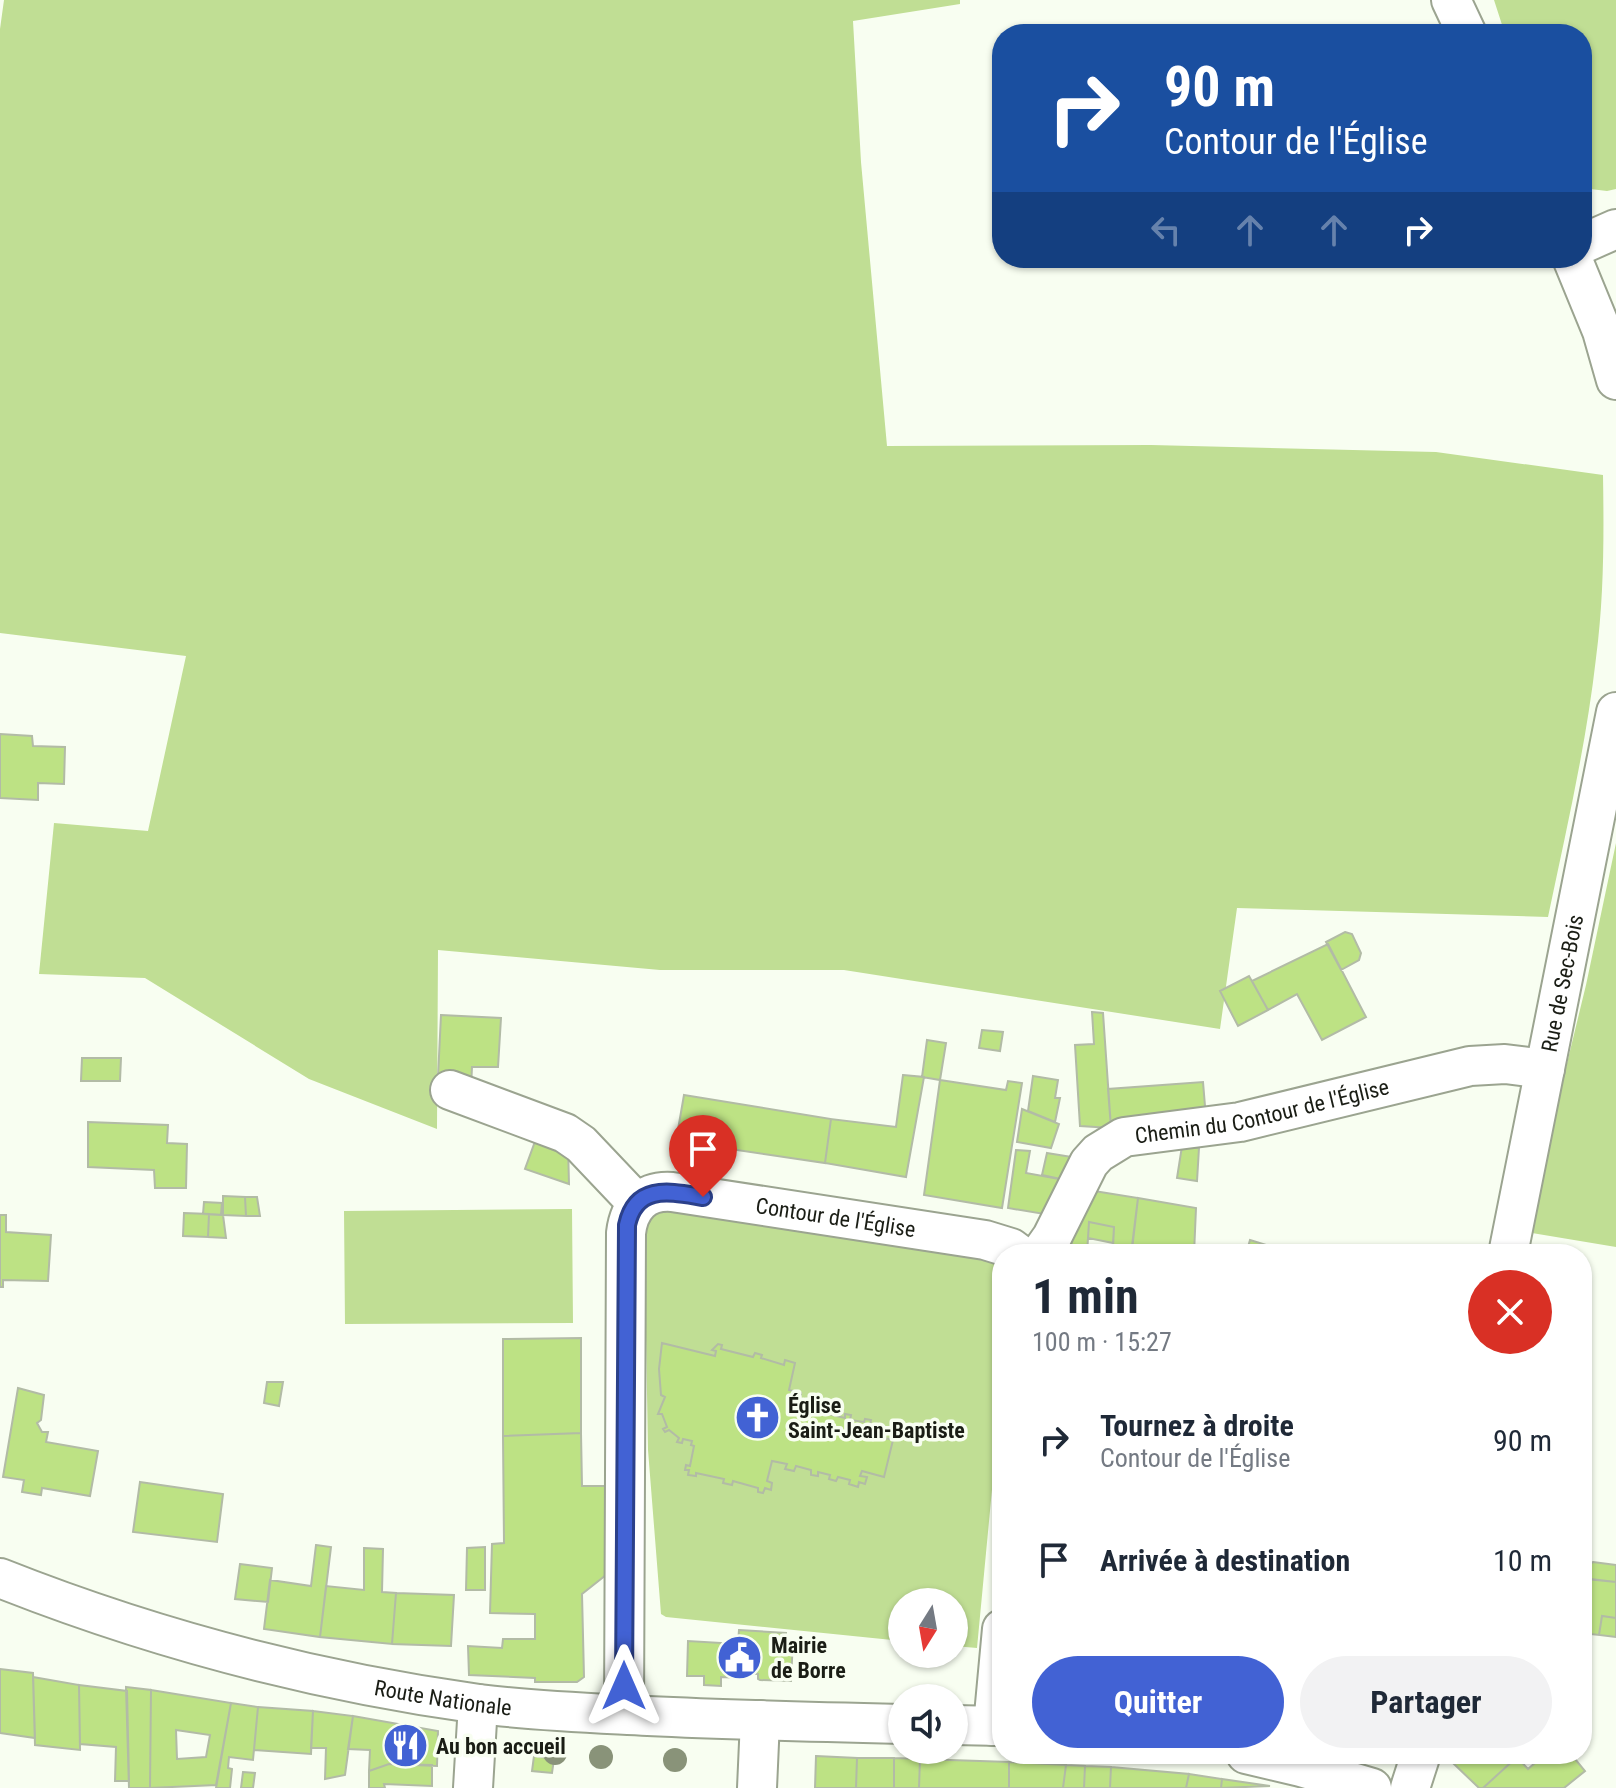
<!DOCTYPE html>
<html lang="fr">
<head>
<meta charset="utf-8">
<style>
	:root { --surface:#fff; --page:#f2f2f3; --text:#1f2937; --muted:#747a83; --accent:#4262d4 }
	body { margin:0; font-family:"Roboto Condensed",sans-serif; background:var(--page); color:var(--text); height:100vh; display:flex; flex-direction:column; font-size:30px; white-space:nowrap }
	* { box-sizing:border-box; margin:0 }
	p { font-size:26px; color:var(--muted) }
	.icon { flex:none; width:44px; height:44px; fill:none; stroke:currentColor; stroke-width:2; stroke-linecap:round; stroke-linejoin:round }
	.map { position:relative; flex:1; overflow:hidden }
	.side { position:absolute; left:992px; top:1244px; width:600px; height:520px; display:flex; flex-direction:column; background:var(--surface); border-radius:32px; box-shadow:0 2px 6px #0004 }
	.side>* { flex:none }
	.banner { position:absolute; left:992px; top:24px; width:600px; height:244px; border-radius:32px; box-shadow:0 2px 6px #0004; background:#1a4fa0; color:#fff; overflow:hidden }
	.needle { width:52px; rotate:191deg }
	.buttons { position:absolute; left:888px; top:1588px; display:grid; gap:16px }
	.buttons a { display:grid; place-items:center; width:80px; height:80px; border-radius:50%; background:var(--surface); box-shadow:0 2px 6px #0004; font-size:40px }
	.pin { position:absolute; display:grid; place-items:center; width:68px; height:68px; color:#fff; margin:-82px -34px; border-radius:50% 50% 50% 0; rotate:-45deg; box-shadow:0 0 8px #0007 }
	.pin .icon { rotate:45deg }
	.me { position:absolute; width:88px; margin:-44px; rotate:0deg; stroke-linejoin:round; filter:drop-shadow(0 0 6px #0008) }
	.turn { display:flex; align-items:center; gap:28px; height:168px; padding:0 40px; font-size:36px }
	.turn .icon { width:104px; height:104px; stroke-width:2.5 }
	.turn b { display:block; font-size:56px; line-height:68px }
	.lanes { display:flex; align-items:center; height:76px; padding:0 40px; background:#0003; justify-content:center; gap:40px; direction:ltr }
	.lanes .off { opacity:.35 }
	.round { display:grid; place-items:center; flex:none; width:84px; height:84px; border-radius:42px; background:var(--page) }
	.head { display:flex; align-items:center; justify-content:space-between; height:136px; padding:0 40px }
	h1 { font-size:48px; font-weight:700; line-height:60px }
	.primary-button { display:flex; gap:16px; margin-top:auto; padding:16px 40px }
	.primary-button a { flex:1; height:92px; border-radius:48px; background:var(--accent); color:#fff; font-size:32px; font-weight:700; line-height:92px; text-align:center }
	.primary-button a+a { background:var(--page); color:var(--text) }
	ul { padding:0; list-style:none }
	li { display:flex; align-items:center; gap:24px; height:120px; padding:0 40px }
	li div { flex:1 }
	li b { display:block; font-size:30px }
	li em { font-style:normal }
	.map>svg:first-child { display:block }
</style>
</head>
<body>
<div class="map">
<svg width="1616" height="1788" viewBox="0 0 1616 1788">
	<rect width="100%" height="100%" fill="#f8fef1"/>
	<!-- green -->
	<path fill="#c0de94" d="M4,0H960V4L853,21L861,162L887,446L1151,445L1436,452L1603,475C1604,536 1604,598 1596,658C1586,746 1566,831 1548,917L1237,908L1220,1029L844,970H660L438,950L437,1129L309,1079L145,978L39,974L54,823L148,831L186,656L0,633V29Z
		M1494,0H1616V189L1607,191L1582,188V34H1505Z
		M1616,843V1247L1526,1232L1586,985Z
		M572,1209L573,1323L345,1324L344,1211Z
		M666,1209L1002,1261V1384L977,1648L954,1646V1602H902V1641L666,1617L661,1614L648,1450L644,1222L652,1214Z"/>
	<!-- building -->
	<path fill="#bde284" stroke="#b2bba6" stroke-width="2" fill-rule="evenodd" d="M0,734L32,736L33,746L65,747L64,784L38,783V800L0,798Z
		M1345,932L1352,934L1361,953L1359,960L1341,970L1326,942Z
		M1328,944L1366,1017L1322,1040L1297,994L1268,1010L1252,981Z
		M1249,976L1268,1010L1238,1026L1220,991Z
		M1092,1012L1103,1013L1111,1128L1080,1126L1075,1045L1094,1044Z
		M441,1015L501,1018L498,1067H472L471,1088L438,1077Z
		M982,1030L1003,1032L1000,1051L979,1048Z
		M927,1040L946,1043L940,1080L922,1077Z
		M82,1058H121L120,1081H81Z
		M903,1075L924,1077L906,1177L825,1163L831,1119L896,1127Z
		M1033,1076L1058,1080L1055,1098H1060L1055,1122L1028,1111Z
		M940,1080L1006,1090L1008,1081L1022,1083L1002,1208L924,1195Z
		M1203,1082L1206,1118L1111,1128L1108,1089Z
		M684,1095L831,1119L825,1163L676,1141Z
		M1022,1109L1059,1124L1051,1148L1017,1142Z
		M88,1122L168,1125L167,1143L187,1144L186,1188H155L154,1170L88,1167Z
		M537,1136L568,1146L569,1184L525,1169Z
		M1182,1146L1199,1148L1197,1181L1177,1178Z
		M1016,1150L1030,1151L1026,1173L1070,1181L1056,1216L1008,1208Z
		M1047,1153L1078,1158L1070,1181L1042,1175Z
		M1088,1190L1138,1198L1132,1250L1113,1249L1114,1227L1089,1222L1087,1254H1071L1073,1219L1082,1221Z
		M223,1196L245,1197L246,1216L223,1215Z
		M245,1197H257L260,1216H246Z
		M1138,1198L1196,1208L1194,1254H1131Z
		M204,1202L222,1203L221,1215L203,1214Z
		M184,1213L209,1214L208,1237L183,1236Z
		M209,1214L223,1215L226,1238L208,1237Z
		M0,1215H6V1232L51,1235L48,1281L3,1280V1287H0Z
		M1089,1222L1114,1227L1113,1243L1088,1238Z
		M1250,1240L1296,1254H1246Z
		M581,1338V1433L503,1436V1339Z
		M662,1343L715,1356L716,1351L712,1350L718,1344L722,1345L721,1349L753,1357L755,1353L762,1355L761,1358L784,1365L785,1360L795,1363L789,1390L801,1393L799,1405L804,1406L805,1403L810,1404L809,1410L822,1413L823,1408L829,1409L828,1414L845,1418V1414L851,1415L850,1420L864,1422L865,1419L871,1420L870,1425L877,1426V1431L869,1429L868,1434L893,1440L884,1477L862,1471L860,1476L867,1477L865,1484L859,1482L858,1487L849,1484L850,1480L838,1477L836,1481L829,1479L830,1475L818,1472V1476L811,1475V1470L796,1466L794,1471L785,1469L787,1464L772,1461L767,1481L772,1483L771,1490L765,1488L763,1493L758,1492V1488L733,1481L732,1485L723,1483L724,1479L696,1473V1476L688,1475L689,1470H685L686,1465L690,1466L694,1446L691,1445L692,1441L683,1439L682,1443L677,1442L679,1438L669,1430L665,1432L663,1429L667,1427L662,1414H658L665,1397L661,1395L659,1369Z
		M267,1382H283L279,1406L264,1403Z
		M18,1388L44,1395L41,1420L37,1423L42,1432H48L46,1442L98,1451L90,1496L42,1488L41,1495L22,1492L24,1480L3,1477Z
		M581,1433L582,1486H609L611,1571L582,1594L584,1677L577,1682H535V1678L469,1675L468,1646L502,1648L503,1639H535V1614L490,1613L492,1544L504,1543L503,1436Z
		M140,1482L223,1494L217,1542L133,1532Z
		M316,1545L331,1547L320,1637L264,1629L270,1580L311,1586Z
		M485,1547V1590H466L467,1548Z
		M364,1548L383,1549L382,1592L396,1593L392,1644L320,1637L326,1586L364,1590Z
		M1593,1562L1616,1565V1582L1587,1579L1588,1566Z
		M240,1564L272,1568L268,1602L235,1599Z
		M1582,1578L1616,1582V1618L1602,1616L1599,1635L1582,1633Z
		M396,1593L454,1595L451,1646L392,1644Z
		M1602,1616L1616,1618V1637L1599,1635Z
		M739,1630L786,1633V1639H793L791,1681L760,1680L758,1679V1674L740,1673V1678L721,1677V1686L704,1685V1676H687L688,1641L738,1644Z
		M0,1669L33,1673L35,1738L0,1733Z
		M33,1677L79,1685L80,1750L35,1745Z
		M79,1685L127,1691L129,1781H115L116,1747L80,1744Z
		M126,1687L151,1690L150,1788H129Z
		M151,1690L231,1703L216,1785L150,1788ZM176,1730L210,1735L206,1757L177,1759Z
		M231,1703L258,1707L253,1760L229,1757L228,1768L232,1769L230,1788H216Z
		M258,1707L313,1711L311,1754L254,1750Z
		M313,1711L353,1716L345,1775L325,1779L326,1748H311Z
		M353,1716L438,1731L437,1766L389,1764L369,1771L370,1750L348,1749Z
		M1453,1754H1514L1517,1757L1483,1788H1479L1454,1764L1459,1760Z
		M1545,1754H1571L1585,1771L1564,1788H1483L1517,1757L1528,1769Z
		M534,1756L554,1759L552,1773L532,1771Z
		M816,1756L857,1758L856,1788H815Z
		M857,1758H894V1788H856Z
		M894,1758L920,1759L919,1788H894Z
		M920,1759L1009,1762V1788H919Z
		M1009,1762L1066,1765L1063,1788H1009Z
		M389,1764L432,1765V1786L384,1784L385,1788H369V1771Z
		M1066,1765L1085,1766L1084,1788H1063Z
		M1085,1766L1111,1767L1110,1788H1084Z
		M1111,1767L1189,1774L1186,1788H1110Z
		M243,1772L255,1773L253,1788H241Z
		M1189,1774L1222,1779L1221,1788H1186Z
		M1222,1779L1270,1786L1221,1788Z"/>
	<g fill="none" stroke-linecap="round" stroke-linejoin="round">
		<defs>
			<g id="minor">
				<path d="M1451,0L1467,34"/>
				<path d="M1582,244L1616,229"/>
				<path d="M1572,258L1602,331L1616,380"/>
				<path d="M450,1090L565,1133L581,1144L637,1203"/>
				<path id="s1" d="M1040,1254L1052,1237L1089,1163L1098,1153L1124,1137L1240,1122L1470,1066L1505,1064L1545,1069"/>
				<path id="s2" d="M1508,1254L1616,712"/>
				<path id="s3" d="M0,1578C154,1639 314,1681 479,1704C535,1711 592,1713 648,1716C733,1720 817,1722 902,1724"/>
				<path id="s4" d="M624,1714L626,1233C629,1207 644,1190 672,1192L985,1240L1011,1248L1019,1254"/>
				<path d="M954,1725L1002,1726"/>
				<path d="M993,1726L1002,1629"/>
				<path d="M1246,1754L1301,1767L1372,1788"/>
				<path d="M473,1788L478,1704"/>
				<path d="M757,1788L760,1720"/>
				<path d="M1410,1788L1421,1754"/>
			</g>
		</defs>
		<!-- minor casing -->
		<use href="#minor" stroke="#9ba490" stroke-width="42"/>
		<!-- minor -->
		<use href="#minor" stroke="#fff" stroke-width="38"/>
	</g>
	<!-- trees -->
	<g fill="#899379">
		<circle cx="555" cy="1753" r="12"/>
		<circle cx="601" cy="1757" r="12"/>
		<circle cx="675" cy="1760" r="12"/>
	</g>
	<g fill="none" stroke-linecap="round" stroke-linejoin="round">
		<defs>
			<path id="route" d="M624,1686L627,1225C636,1183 671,1192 703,1197"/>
		</defs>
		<!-- route casing -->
		<use href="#route" stroke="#2b408a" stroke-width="20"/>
		<!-- route -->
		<use href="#route" stroke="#4262d4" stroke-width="14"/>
	</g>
	<!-- icons -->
	<defs>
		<symbol id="church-disc" viewBox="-11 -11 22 22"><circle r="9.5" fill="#4262d4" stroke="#f8fef1"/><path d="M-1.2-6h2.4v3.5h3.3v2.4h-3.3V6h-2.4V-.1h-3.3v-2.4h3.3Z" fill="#fff"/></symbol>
		<symbol id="civic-disc" viewBox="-11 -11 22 22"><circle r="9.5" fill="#4262d4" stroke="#f8fef1"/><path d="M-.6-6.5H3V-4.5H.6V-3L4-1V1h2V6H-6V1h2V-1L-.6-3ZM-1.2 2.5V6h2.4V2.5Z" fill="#fff"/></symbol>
		<symbol id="restaurant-disc" viewBox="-11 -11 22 22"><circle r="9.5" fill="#4262d4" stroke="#f8fef1"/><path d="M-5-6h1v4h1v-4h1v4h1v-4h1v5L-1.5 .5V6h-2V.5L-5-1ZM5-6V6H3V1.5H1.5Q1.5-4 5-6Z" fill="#fff"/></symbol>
	</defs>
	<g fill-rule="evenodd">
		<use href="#church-disc" x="732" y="1392" width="51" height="51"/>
		<use href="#civic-disc" x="714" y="1632" width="51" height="51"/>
		<use href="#restaurant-disc" x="380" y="1720" width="51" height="51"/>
	</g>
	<g text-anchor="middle" stroke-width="7" stroke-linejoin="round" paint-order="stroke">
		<!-- street labels -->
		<g font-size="22" fill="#1a1d15" stroke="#f8fef1">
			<text dy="8" stroke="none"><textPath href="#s2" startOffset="276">Rue de Sec-Bois</textPath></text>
			<text dy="8" stroke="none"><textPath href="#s1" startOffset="288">Chemin du Contour de l'Église</textPath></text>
			<text dy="8" stroke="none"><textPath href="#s4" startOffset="716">Contour de l'Église</textPath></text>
			<text dy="8" stroke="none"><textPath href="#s3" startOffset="460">Route Nationale</textPath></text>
		</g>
		<!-- poi labels -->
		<g font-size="22" font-weight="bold" fill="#1a1d15" stroke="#f8fef1" text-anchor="start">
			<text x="788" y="1413">Église<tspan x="788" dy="25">Saint-Jean-Baptiste</tspan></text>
			<text x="771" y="1653">Mairie<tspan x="771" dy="25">de Borre</tspan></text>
			<text x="436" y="1754">Au bon accueil</text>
		</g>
	</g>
</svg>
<div class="buttons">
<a><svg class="needle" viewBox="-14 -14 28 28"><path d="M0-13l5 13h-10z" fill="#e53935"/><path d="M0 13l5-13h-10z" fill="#747a83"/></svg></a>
<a><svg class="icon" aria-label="sound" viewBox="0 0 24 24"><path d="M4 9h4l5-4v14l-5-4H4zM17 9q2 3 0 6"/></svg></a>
</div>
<div class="pin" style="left:703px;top:1197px;background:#d93025"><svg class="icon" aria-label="arrive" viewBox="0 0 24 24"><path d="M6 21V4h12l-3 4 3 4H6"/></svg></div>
<svg class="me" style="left:624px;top:1686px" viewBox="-20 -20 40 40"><path d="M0-17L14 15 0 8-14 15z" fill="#4262d4" stroke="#fff" stroke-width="4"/></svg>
<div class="banner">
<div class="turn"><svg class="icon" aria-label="right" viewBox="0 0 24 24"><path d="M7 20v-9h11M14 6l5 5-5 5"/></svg><div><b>90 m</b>Contour de l'Église</div></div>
<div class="lanes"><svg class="icon off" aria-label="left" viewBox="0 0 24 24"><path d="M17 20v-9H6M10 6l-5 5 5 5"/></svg><svg class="icon off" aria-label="ahead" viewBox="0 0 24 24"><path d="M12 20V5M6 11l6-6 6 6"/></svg><svg class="icon off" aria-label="ahead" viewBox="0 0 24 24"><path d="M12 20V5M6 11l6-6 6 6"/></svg><svg class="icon" aria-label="right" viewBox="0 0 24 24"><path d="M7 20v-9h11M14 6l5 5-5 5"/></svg></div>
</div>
<section class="side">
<div class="head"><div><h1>1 min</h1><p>100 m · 15:27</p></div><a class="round" style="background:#d93025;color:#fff"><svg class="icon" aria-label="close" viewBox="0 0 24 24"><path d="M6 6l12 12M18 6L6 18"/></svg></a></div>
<ul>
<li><svg class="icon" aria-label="right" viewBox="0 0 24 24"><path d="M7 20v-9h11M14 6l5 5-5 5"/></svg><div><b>Tournez à droite</b><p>Contour de l'Église</p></div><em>90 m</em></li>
<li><svg class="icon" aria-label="arrive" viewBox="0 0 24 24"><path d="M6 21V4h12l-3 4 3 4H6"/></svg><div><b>Arrivée à destination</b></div><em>10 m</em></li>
</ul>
<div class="primary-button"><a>Quitter</a><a>Partager</a></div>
</section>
</div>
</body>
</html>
